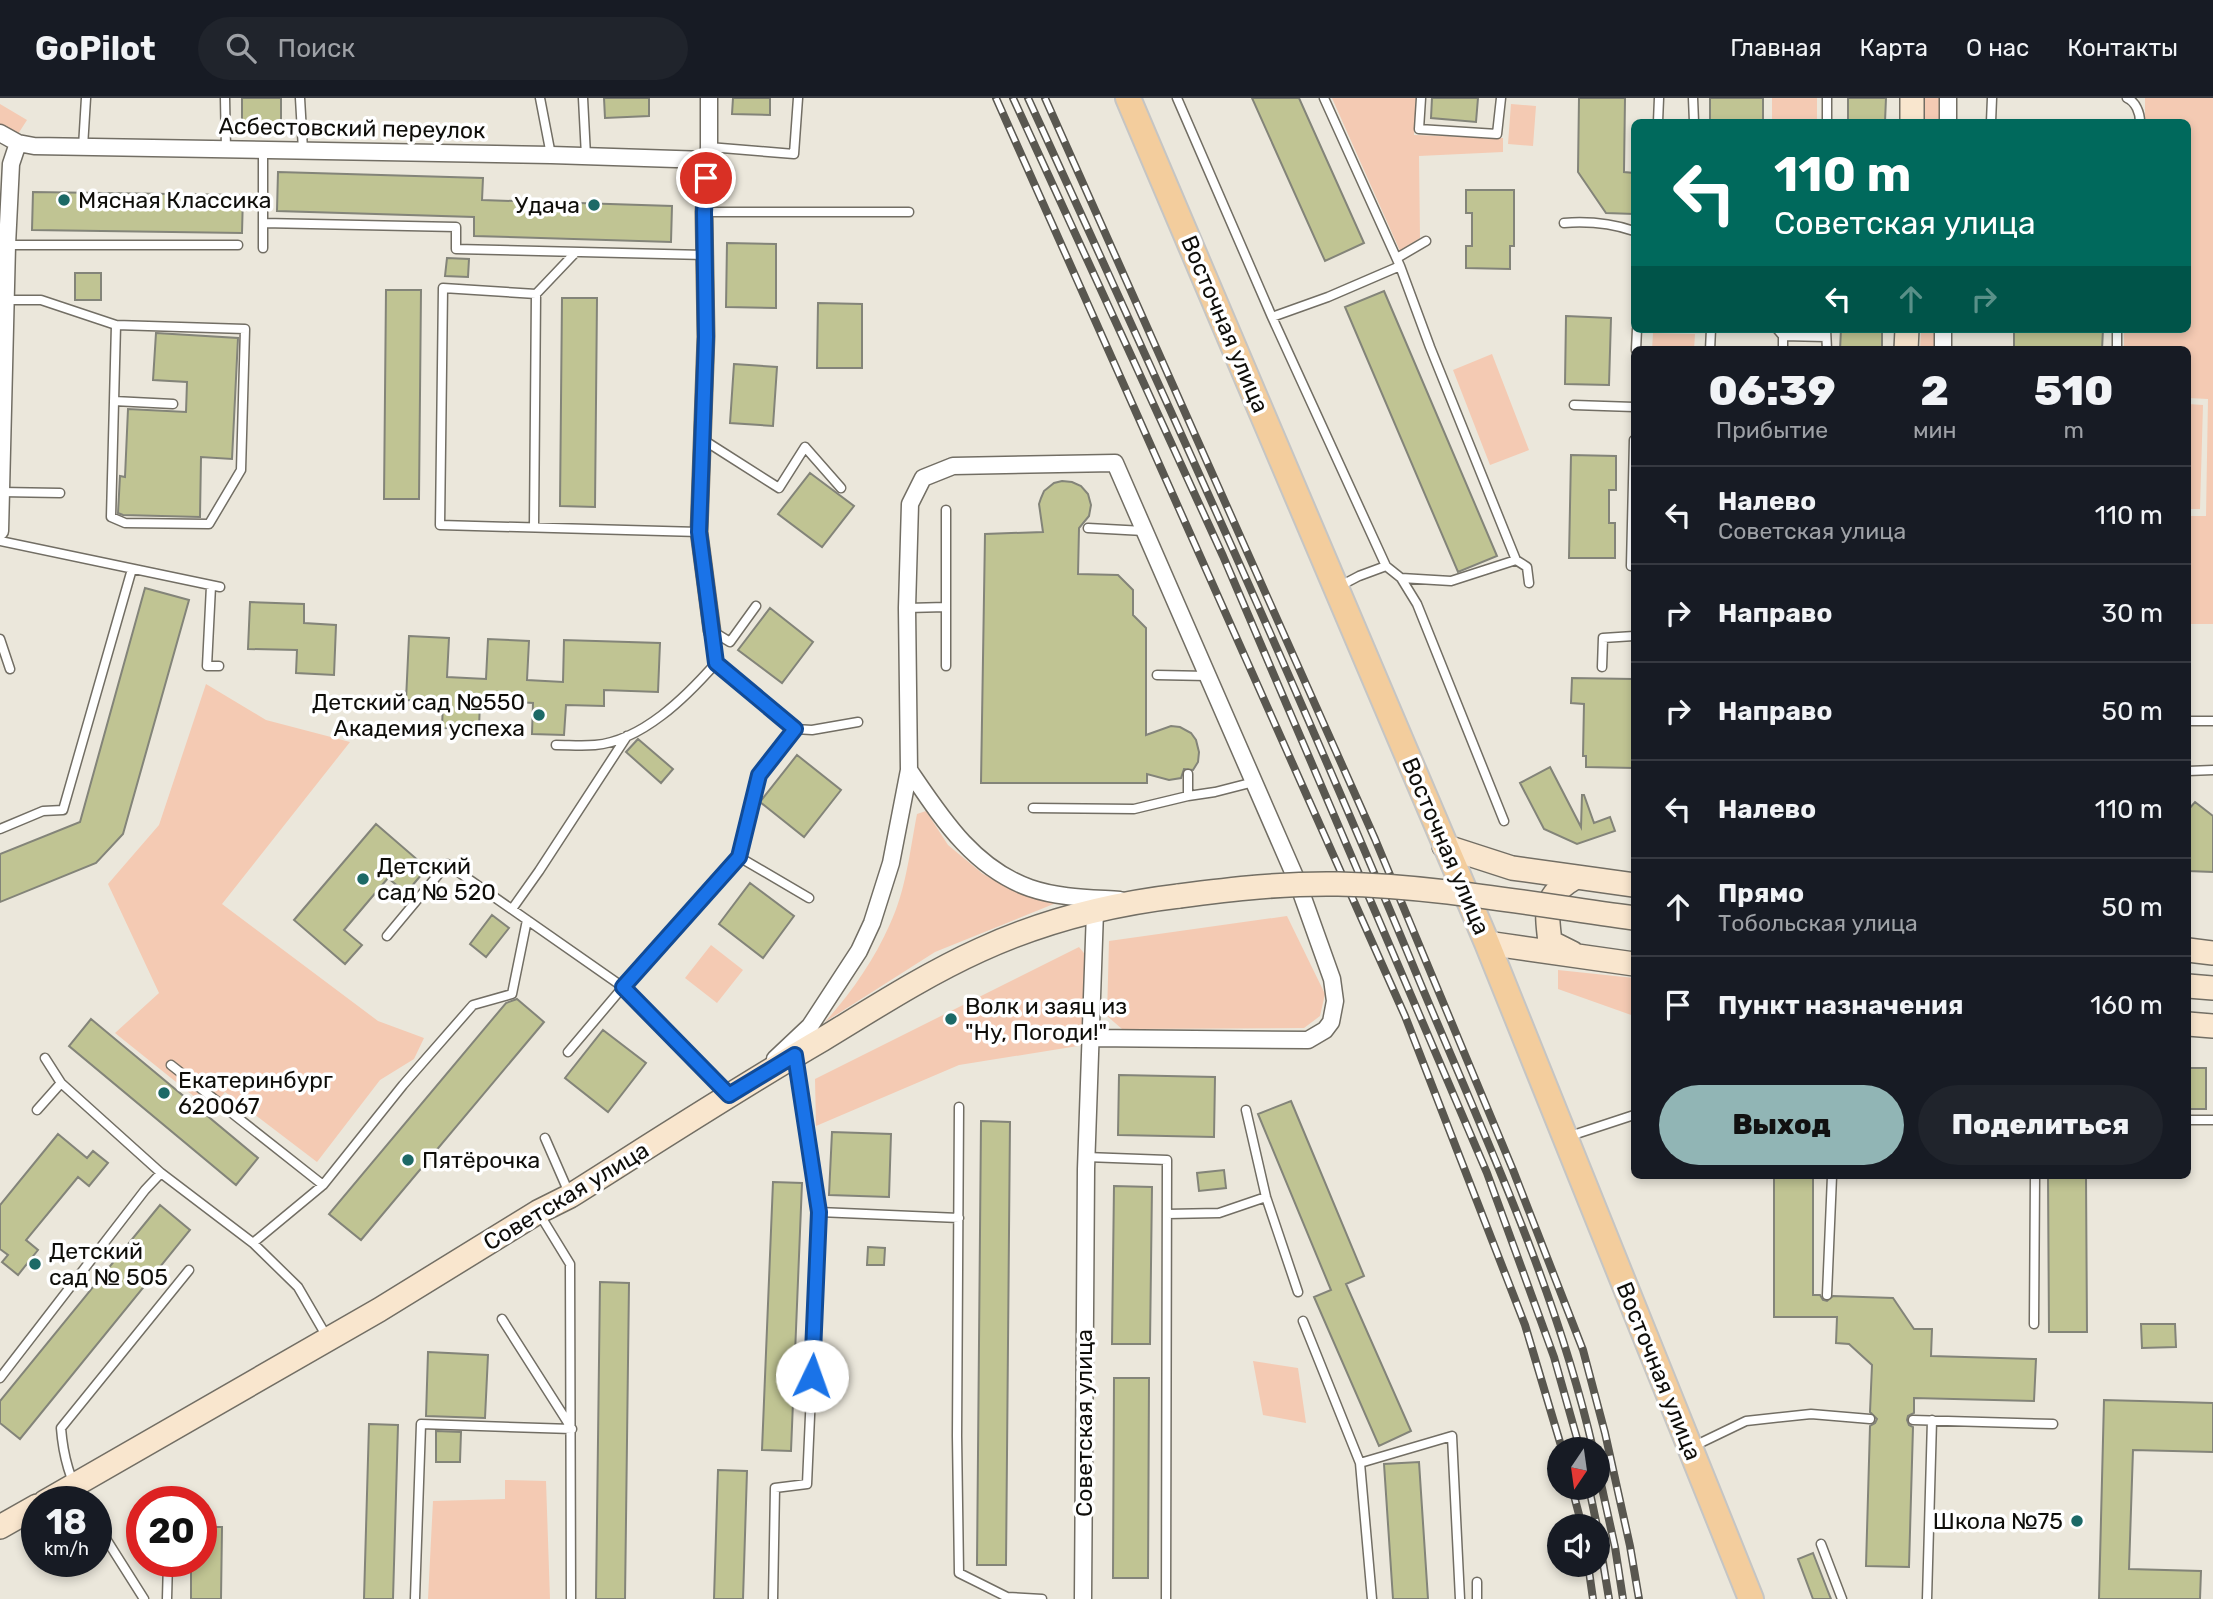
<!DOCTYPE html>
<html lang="ru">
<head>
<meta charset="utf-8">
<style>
	:root { --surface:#171b24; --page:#20242c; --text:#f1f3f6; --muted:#9ea1a6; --line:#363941; --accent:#91b5b5 }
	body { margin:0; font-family:Rubik,sans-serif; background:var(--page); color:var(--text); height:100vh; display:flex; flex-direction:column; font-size:26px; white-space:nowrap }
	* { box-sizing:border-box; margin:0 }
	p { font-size:23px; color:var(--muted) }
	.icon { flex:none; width:38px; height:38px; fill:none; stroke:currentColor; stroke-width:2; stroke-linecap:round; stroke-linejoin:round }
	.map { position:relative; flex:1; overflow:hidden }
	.panel { position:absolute; left:1631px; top:248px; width:560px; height:833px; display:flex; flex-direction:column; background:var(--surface); border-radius:10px; box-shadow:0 4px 10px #0003 }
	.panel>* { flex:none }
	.top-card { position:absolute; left:1631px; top:21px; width:560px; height:214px; border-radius:10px; box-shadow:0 4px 10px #0003; background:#00695c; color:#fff; overflow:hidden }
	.needle { width:46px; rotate:193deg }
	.fabs { position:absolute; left:1547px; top:1339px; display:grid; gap:14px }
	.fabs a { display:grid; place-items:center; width:63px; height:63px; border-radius:50%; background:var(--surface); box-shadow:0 4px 10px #0003; font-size:35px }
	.speed { position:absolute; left:21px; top:1388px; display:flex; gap:14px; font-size:35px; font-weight:700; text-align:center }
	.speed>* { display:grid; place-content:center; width:91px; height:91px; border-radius:50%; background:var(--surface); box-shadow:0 4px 10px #0003; line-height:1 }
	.speed small { font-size:18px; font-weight:400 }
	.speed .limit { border:10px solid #d22; background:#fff; color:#111 }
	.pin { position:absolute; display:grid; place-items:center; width:60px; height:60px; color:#fff; margin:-30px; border:4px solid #fff; border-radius:50%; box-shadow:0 2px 7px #0007 }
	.me { position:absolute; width:77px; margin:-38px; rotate:3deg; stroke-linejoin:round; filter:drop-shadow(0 0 5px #0008) }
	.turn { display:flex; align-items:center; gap:24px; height:147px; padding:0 28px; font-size:32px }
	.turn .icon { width:91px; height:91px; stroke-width:2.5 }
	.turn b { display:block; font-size:49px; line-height:60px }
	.lanes { display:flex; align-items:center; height:66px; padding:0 28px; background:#0003; justify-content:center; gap:35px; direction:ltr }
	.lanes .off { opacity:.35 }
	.eta { display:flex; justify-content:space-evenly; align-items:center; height:119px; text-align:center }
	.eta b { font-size:42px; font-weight:800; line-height:49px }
	.button { display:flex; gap:14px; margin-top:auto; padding:14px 28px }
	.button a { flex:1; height:80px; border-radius:42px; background:var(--accent); color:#111; font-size:28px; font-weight:800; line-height:80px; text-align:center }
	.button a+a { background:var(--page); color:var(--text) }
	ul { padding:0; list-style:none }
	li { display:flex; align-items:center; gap:21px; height:98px; padding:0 28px; border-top:2px solid var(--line) }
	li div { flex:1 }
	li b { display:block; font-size:26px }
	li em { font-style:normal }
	header { display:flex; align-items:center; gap:42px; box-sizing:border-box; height:98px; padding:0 35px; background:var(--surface); border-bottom:2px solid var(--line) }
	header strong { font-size:33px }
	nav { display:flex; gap:38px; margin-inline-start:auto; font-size:24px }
	.search { width:490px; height:63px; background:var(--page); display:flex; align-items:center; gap:18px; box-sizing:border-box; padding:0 24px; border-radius:38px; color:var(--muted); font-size:26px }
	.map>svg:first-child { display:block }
</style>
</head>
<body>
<header>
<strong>GoPilot</strong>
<div class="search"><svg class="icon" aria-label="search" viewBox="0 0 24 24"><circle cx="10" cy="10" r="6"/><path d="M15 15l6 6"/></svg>Поиск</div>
<nav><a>Главная</a><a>Карта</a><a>О нас</a><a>Контакты</a></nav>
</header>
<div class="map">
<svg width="2213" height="1501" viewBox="0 0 2213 1501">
	<rect width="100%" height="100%" fill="#ebe7db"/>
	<!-- green -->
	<path fill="#f4cab3" d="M1332,0H1416L1414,37L1503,40V54L1419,58L1420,140L1400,153Z
		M1772,0H1817V24H1772Z
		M1925,0H1940L1939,24H1925Z
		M2145,0H2213V526H2188V418H2206L2208,301L2188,300V252H2124V231H2188V24H2145Z
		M0,6L27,22L18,36L0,26Z
		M1511,6L1536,8L1533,48L1508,46Z
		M1921,231H1934V252H1920Z
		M1653,235L1695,236L1694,252H1652Z
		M1492,256L1529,352L1490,367L1453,272Z
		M2188,306L2203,307L2200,411H2188Z
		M206,586L266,622L350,644L222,806L378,923L424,940L414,961L380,982L317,1064L225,994L211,1012L115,935L159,895L108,786L159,727Z
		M926,713L948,747L983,776L1021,796L1056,805L935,854L825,924C852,894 874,862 890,826C906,792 910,752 917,716Z
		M1287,818L1325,896L1320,918L1304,930L1122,931L1107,918L1109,843Z
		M711,847L743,872L717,905L685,880Z
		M1079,849L1088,860L1084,947L959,967L816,1028L815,981Z
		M1558,872L1634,880V918L1558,891Z
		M1253,1263L1298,1270L1306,1325L1263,1317Z
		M505,1382L546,1383L550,1501H428L433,1403L505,1401Z"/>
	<!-- building -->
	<path fill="#c0c493" stroke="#838479" stroke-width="2" d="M242,0H281V26L242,27Z
		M604,0H649V18L605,20Z
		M733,0H770V17L732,16Z
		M1252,0H1299L1364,145L1325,163Z
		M1432,0H1478L1476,24L1431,20Z
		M1579,0H1625L1624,74L1634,75V116L1606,115L1578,74Z
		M1710,0H1763V24H1710Z
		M1848,0H1886L1885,24H1848Z
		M278,74L483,80L482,102L672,108L671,144L474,138V119L277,113Z
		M1466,92H1514V148H1510V171L1466,170V148H1472V115H1466Z
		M33,94L243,97L242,135L32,132Z
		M727,145L776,146V210L726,209Z
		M447,160L469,161L468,179L445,178Z
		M75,175H101V202H75Z
		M386,192H421L419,401H384Z
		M1384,193L1497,458L1458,474L1345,209Z
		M562,200H597L595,409L560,408Z
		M818,205L862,206V270H817Z
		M1566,218L1611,220L1609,287L1565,286Z
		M1841,231H1882V252H1840Z
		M2014,231H2103L2102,252H2014Z
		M156,235L238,240L232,361L201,359L200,419L123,417L118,415L120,378L125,379L128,311L186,314L187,284L153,282Z
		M734,266L777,269L773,328L730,325Z
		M1571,357L1616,358V392H1609V425H1615V460H1569Z
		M810,375L854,408L822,449L778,416Z
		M1062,383L1072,384L1081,388L1088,396L1091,407L1089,418L1079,430L1078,476L1118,477L1133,492V517L1146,530V637L1171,628L1180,629L1191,635L1196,642L1199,654L1198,664L1193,672L1184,671L1181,680L1169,682L1147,676V685H981L985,436L1043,434L1039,406L1041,400L1044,393L1054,385Z
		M145,490L189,502L123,736L96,765L0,804V756L80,724Z
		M250,504L304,506V525L336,527L334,577L296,575L297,552L248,551Z
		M770,510L813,544L782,585L738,552Z
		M409,538L449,540L447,579L486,581L488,541L529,543L527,582L563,584L564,542L660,545L658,594L604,592V608L566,607L564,637L532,636L533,605L480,602L479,631L442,630L443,604L406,602Z
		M1572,580L1633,581L1634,670L1586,669V658H1583L1584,606L1571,605Z
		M638,641L673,671L661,685L626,654Z
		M797,657L841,692L804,739L760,704Z
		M1550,669L1581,729L1582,697H1584L1594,725L1610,719L1615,733L1577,746L1544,731L1520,685Z
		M2195,704L2213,718V774L2188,773V712Z
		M376,726L427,770L406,795L388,780L344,832L362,847L345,866L294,822Z
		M750,785L794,818L763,860L719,826Z
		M492,817L509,830L486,859L470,846Z
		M517,901L544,924L361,1142L329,1116L506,905Z
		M91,921L258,1060L236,1087L69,948Z
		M603,932L646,965L608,1014L565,980Z
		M2188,970H2206V1011H2188Z
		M1119,977L1215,979L1214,1039L1118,1037Z
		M1291,1003L1364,1178L1346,1186L1411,1333L1379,1348L1314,1199L1331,1192L1258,1016Z
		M981,1023L1010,1024L1006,1467H977Z
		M832,1034L891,1036L889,1099L829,1097Z
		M58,1036L87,1060L93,1053L108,1065L89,1088L78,1079L26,1142L38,1152L18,1177L2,1164L8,1157L0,1151V1107Z
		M1224,1072L1226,1090L1199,1093L1197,1075Z
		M1774,1078H1813V1197H1820L1823,1202L1827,1203L1833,1198L1893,1200L1914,1231H1932L1931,1258L2036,1261L2034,1303L1914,1300V1315L1908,1318L1907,1322L1909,1327L1913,1329L1909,1469L1866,1468L1870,1328L1875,1325L1877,1321L1870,1314L1872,1267L1849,1246L1836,1245L1837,1219H1774Z
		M2048,1078H2086L2087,1234H2049Z
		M773,1084L802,1085L791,1353L762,1352Z
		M1114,1088L1152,1089L1150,1246H1112Z
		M160,1107L190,1132L20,1341L0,1325V1303Z
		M868,1149L885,1150L884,1167H867Z
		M600,1184L629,1185L625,1501H596Z
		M2141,1226H2175L2176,1249L2142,1250Z
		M428,1254L488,1257L485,1320L426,1318Z
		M1114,1280H1149L1148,1480H1113Z
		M2104,1302L2213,1305V1354L2133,1352L2129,1471L2201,1473L2200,1501H2099Z
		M369,1326L398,1327L393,1501H364Z
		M436,1333L461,1334L460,1364H436Z
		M1419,1364L1428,1501H1393L1384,1366Z
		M718,1372L747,1373L743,1501H714Z
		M201,1429H222L221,1501H191V1463H201Z
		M1813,1455L1827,1491L1831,1501H1813L1798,1461Z"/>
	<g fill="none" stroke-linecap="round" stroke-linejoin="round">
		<defs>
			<path id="lane" d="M225,0L226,51
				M300,0L303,52
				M540,0L551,57
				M583,0L586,58
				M1177,0L1272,219L1386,468
				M1324,0L1400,168L1430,249L1516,462L1527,469L1529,485
				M1421,0L1419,31L1497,36L1501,0
				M1693,0L1694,24
				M2127,0C2136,4 2140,15 2140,24
				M1658,24L1659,0
				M1827,24V0
				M1991,24L1992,0
				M83,49L86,0
				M709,49L794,56L798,0
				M263,52V150
				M704,114H909
				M263,125L456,129V151L705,157
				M1564,125C1589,123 1610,125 1634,133
				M7,147H238
				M1397,160L1426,143
				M536,196L443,190L440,427L699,434
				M3,202H41L116,227L111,419L125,425L209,426L241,372L245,231L116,227
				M1272,219L1328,199L1400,168
				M1777,231L1783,238V231
				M1826,231L1827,252
				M1636,252L1637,231
				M1710,252L1711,231
				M1783,252V238L1826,239
				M2117,252V231
				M114,303L173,306
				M1574,307L1634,309
				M702,341L779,390L805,349L841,390
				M1634,342L1631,468H1634
				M1,394L60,395
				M946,412V568
				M534,429L536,196L575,155
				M1088,430L1144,433
				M0,443L220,489
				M1401,480L1417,506L1504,723
				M211,488L207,568H219
				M1338,489L1359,478L1386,468L1401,480L1451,483L1516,462
				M907,510L946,509
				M712,533L716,565L795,631L759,677L739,759L623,889L728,997
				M712,533L730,544L756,508
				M0,541L10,571
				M1602,569L1603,540L1634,538
				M1157,577L1208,578
				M2188,623H2213
				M795,631L812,632L858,624
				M556,647C569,647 582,648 595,647C642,643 686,599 716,565
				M2188,673L2213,672
				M1188,698V676
				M1033,710L1134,711L1188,698L1215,694L1254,684
				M0,731L43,713L63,712L132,471
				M739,759L809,800
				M512,811L539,773L627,638
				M387,838L447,766L623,889L568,954
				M45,960L61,985L161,1075
				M796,962L819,1114L959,1120
				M171,967L323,1087
				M959,1009L957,1338L959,1475L1007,1499L1042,1501
				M37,1012L61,985
				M1246,1012L1266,1099L1298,1194
				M2188,1022H2213
				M1567,1039L1634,1017
				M545,1040L569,1095
				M1086,1059L1167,1062L1166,1501
				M1167,1116L1219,1115L1266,1099
				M540,1117L570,1166L571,1501
				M253,1145L323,1087L403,987L473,907L512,896L527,822
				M1827,1197L1832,1078
				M1303,1223L1360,1365L1372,1501
				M2034,1226L2035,1078
				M0,1280L145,1092L161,1075L253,1145L298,1189L327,1239
				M1913,1322L2053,1326
				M1692,1349L1746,1323L1811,1316L1870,1321
				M1360,1365L1452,1338L1460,1501
				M83,1404C69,1381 63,1356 61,1330L189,1172
				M96,1425L144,1501
				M1821,1446L1842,1501
				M1477,1484V1501
				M167,1501L168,1463
				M415,1501L421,1326L572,1331L502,1221
				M773,1501L775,1390L807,1386L819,1114
				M1927,1501L1932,1322"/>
			<path id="street" d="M709,0V49L704,114L706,238L699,434L712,533
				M1948,24V0
				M0,35L18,45L34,48L551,57L707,62
				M1943,252V231
				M0,433L7,147L11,66L18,45
				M909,672C941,719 973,770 1030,790C1059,800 1090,800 1120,802
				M775,961L810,928L859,853L872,825L891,765L909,672L907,510L910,406L923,380L953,368L1115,365L1297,783L1332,881L1335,903L1331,924L1325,932L1308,942L1090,940
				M1083,1501L1086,1071L1095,813"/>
			<path id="secondary" d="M1912,24V0
				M1906,252L1907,231
				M1444,748L1512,770L1634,787
				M1487,845L1634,866
				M2188,852L2213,855
				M1572,855L1550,844C1546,811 1544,797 1576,779
				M2188,888L2213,890
				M2188,926L2213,928
				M45,1404L379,1212L538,1114L570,1098C654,1045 737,991 823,941C874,910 925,877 980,852C1043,823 1111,806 1179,798
				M0,1429L37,1408"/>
			<path id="primary" d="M1128,0L1487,845L1751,1501"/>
		</defs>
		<!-- lane casing -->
		<use href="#lane" stroke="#726e64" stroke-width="11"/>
		<!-- street casing -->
		<use href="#street" stroke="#726e64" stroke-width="19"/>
		<!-- secondary casing -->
		<use href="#secondary" stroke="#726e64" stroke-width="26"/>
		<!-- primary casing -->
		<use href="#primary" stroke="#c5c5c4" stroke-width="28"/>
		<!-- lane -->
		<use href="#lane" stroke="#fff" stroke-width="8"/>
		<!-- street -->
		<use href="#street" stroke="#fff" stroke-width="16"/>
		<!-- secondary -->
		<use href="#secondary" stroke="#f9e6ce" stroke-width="23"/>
		<!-- primary -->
		<use href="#primary" stroke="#f3cd9d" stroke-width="24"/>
		<defs>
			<path id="rail" d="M996,0L1405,918L1525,1227L1562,1351
				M1013,0L1223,458L1487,1075L1554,1259L1580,1351
				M1028,0C1162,293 1296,585 1419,882C1483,1035 1556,1189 1593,1351
				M1045,0L1375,741L1513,1072L1583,1252L1605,1335L1630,1448L1639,1501
				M1598,1372L1615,1449L1623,1501
				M1572,1390L1582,1428
				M1589,1390L1597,1428
				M1598,1434L1609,1501
				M1588,1466L1593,1501"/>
		</defs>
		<!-- rail casing -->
		<use href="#rail" stroke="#595750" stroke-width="8"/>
		<!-- rail -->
		<use href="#rail" stroke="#fff" stroke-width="5" stroke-dasharray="16" stroke-linecap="butt"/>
		<defs>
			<path id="secondary-bridge" d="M1179,798C1232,791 1285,785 1338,786C1437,788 1536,807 1634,820"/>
		</defs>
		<!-- secondary-bridge casing -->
		<use href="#secondary-bridge" stroke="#726e64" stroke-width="26" stroke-linecap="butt"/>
		<!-- secondary-bridge -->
		<use href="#secondary-bridge" stroke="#f9e6ce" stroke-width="23"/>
	</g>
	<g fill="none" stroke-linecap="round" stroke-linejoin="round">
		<defs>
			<path id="route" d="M706,80L704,114L706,239L699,434L716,565L795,631L759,677L739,759L623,889L729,997L795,957L819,1114L812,1278"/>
		</defs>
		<!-- route casing -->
		<use href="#route" stroke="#114b97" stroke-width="18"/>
		<!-- route -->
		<use href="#route" stroke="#1a73e8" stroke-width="12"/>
	</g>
	<!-- markers -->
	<g fill="#1c6966" stroke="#fff" stroke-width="2.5">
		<circle cx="64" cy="102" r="7"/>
		<circle cx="594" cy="107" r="7"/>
		<circle cx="539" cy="617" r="7"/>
		<circle cx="363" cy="781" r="7"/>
		<circle cx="951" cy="921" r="7"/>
		<circle cx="164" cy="995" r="7"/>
		<circle cx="408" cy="1062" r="7"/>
		<circle cx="35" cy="1166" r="7"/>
		<circle cx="2077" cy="1423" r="7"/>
	</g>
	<g text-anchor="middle" stroke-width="7" stroke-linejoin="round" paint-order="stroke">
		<!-- street labels -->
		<g font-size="23" fill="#0f0e0a" stroke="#fff">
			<text transform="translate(352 30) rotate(1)" y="8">Асбестовский переулок</text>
			<text transform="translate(1225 226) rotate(67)" y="8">Восточная улица</text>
			<text transform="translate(1446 748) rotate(67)" y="8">Восточная улица</text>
			<text transform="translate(566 1098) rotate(-31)" y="8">Советская улица</text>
			<text transform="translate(1659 1273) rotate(68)" y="8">Восточная улица</text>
			<text transform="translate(1084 1325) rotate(-90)" y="8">Советская улица</text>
		</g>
		<!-- poi labels -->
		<g font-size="23" fill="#0f0e0a" stroke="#fff" text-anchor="start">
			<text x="78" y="110">Мясная Классика</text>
			<text x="580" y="115" text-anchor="end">Удача</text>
			<text x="525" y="612" text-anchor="end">Детский сад №550<tspan x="525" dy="26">Академия успеха</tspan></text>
			<text x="377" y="776">Детский<tspan x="377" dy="26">сад № 520</tspan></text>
			<text x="965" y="916">Волк и заяц из<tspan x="965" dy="26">"Ну, Погоди!"</tspan></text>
			<text x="178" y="990">Екатеринбург<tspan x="178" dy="26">620067</tspan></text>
			<text x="422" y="1070">Пятёрочка</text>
			<text x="49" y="1161">Детский<tspan x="49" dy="26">сад № 505</tspan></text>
			<text x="2063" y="1431" text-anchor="end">Школа №75</text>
		</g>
	</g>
</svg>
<div class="fabs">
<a><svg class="needle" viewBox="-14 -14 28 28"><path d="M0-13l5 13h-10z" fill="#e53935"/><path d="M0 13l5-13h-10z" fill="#9ea1a6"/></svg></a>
<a><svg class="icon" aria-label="sound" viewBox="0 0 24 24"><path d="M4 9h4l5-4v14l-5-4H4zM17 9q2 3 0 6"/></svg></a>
</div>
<div class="speed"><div>18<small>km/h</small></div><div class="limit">20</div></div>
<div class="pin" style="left:706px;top:80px;background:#d93025"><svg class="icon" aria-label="arrive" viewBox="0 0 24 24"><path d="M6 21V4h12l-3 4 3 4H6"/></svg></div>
<svg class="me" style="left:812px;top:1278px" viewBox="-20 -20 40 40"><circle r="19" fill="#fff"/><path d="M0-13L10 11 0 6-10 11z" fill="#1a73e8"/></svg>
<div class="top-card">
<div class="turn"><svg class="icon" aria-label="left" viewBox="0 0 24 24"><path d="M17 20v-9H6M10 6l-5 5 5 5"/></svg><div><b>110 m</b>Советская улица</div></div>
<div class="lanes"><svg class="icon" aria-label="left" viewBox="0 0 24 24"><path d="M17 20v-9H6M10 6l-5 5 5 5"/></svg><svg class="icon off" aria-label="ahead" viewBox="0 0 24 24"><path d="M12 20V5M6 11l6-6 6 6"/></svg><svg class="icon off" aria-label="right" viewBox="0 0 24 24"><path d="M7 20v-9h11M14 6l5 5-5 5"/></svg></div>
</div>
<section class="panel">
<div class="eta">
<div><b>06:39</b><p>Прибытие</p></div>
<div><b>2</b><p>мин</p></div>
<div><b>510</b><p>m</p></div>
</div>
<ul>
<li><svg class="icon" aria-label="left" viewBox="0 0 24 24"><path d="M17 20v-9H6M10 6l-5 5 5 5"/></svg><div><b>Налево</b><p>Советская улица</p></div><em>110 m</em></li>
<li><svg class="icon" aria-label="right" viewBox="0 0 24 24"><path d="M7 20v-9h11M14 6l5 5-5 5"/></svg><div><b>Направо</b></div><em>30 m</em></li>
<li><svg class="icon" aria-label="right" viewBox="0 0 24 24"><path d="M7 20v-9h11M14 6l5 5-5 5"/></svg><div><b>Направо</b></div><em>50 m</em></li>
<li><svg class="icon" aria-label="left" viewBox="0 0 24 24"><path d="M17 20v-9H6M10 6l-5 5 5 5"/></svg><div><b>Налево</b></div><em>110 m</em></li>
<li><svg class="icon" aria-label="ahead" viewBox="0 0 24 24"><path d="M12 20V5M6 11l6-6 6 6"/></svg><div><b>Прямо</b><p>Тобольская улица</p></div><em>50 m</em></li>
<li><svg class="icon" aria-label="arrive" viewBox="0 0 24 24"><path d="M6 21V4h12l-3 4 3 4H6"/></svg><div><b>Пункт назначения</b></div><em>160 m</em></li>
</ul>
<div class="button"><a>Выход</a><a>Поделиться</a></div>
</section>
</div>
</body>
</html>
